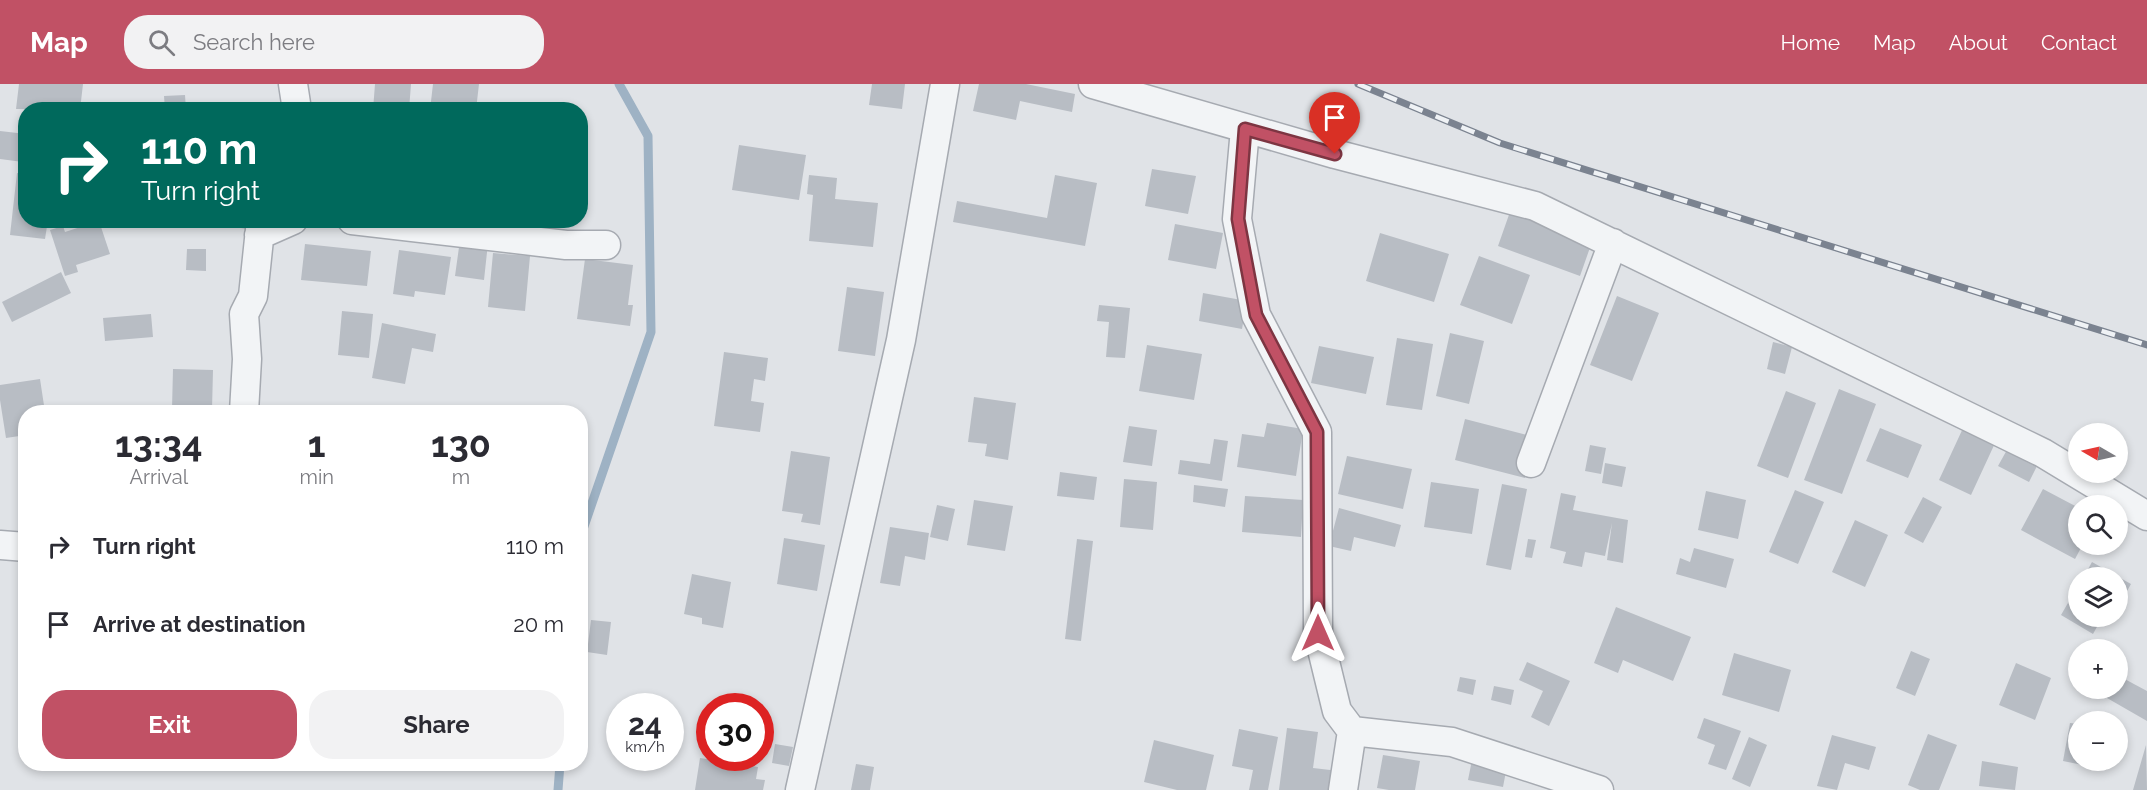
<!DOCTYPE html>
<html lang="en">
<head>
<meta charset="utf-8">
<style>
	:root { --surface:#fff; --page:#f2f2f3; --text:#2b2b33; --muted:#7c7c81; --accent:#c15165 }
	body { margin:0; font-family:Raleway,sans-serif; background:var(--page); color:var(--text); height:100vh; display:flex; flex-direction:column; font-size:22px; white-space:nowrap }
	* { box-sizing:border-box; margin:0 }
	p { font-size:20px; color:var(--muted) }
	.icon { flex:none; width:33px; height:33px; fill:none; stroke:currentColor; stroke-width:2; stroke-linecap:round; stroke-linejoin:round }
	.map { position:relative; flex:1; overflow:hidden }
	.panel { position:absolute; left:18px; top:321px; width:570px; height:366px; display:flex; flex-direction:column; background:var(--surface); border-radius:24px; box-shadow:0 3px 9px #0003 }
	.panel>* { flex:none }
	.top-card { position:absolute; left:18px; top:18px; width:570px; height:126px; border-radius:24px; box-shadow:0 3px 9px #0003; background:#00695c; color:#fff; overflow:hidden }
	.needle { width:39px; rotate:279deg }
	.fabs { position:absolute; left:2068px; top:339px; display:grid; gap:12px }
	.fabs a { display:grid; place-items:center; width:60px; height:60px; border-radius:50%; background:var(--surface); box-shadow:0 3px 9px #0003; font-size:30px }
	.speed { position:absolute; left:606px; top:609px; display:flex; gap:12px; font-size:30px; font-weight:700; text-align:center }
	.speed>* { display:grid; place-content:center; width:78px; height:78px; border-radius:50%; background:var(--surface); box-shadow:0 3px 9px #0003; line-height:1 }
	.speed small { font-size:15px; font-weight:400 }
	.speed .limit { border:9px solid #d22; background:#fff; color:#111 }
	.pin { position:absolute; display:grid; place-items:center; width:51px; height:51px; color:#fff; margin:-62px -26px; border-radius:50% 50% 50% 0; rotate:-45deg; box-shadow:0 0 6px #0007 }
	.pin .icon { rotate:45deg }
	.me { position:absolute; width:66px; margin:-33px; rotate:0deg; stroke-linejoin:round; filter:drop-shadow(0 0 4px #0008) }
	.turn { display:flex; align-items:center; gap:21px; height:126px; padding:0 24px; font-size:27px }
	.turn .icon { width:78px; height:78px; stroke-width:2.5 }
	.turn b { display:block; font-size:42px; line-height:51px }
	.eta { display:flex; justify-content:space-evenly; align-items:center; height:102px; text-align:center }
	.eta b { font-size:36px; font-weight:700; line-height:42px }
	.action { display:flex; gap:12px; margin-top:auto; padding:12px 24px }
	.action a { flex:1; height:69px; border-radius:24px; background:var(--accent); color:#fff; font-size:24px; font-weight:700; line-height:69px; text-align:center }
	.action a+a { background:var(--page); color:var(--text) }
	ul { padding:0; list-style:none }
	li { display:flex; align-items:center; gap:18px; height:78px; padding:0 24px }
	li div { flex:1 }
	li b { display:block; font-size:22px }
	li em { font-style:normal }
	header { display:flex; align-items:center; gap:36px; box-sizing:border-box; height:84px; padding:0 30px; background:var(--accent); color:#fff }
	header strong { font-size:28px }
	nav { display:flex; gap:33px; margin-inline-start:auto; font-size:21px }
	.search { width:420px; height:54px; background:var(--page); display:flex; align-items:center; gap:15px; box-sizing:border-box; padding:0 21px; border-radius:24px; color:var(--muted); font-size:22px }
	.map>svg:first-child { display:block }
</style>
</head>
<body>
<header>
<strong>Map</strong>
<div class="search"><svg class="icon" aria-label="search" viewBox="0 0 24 24"><circle cx="10" cy="10" r="6"/><path d="M15 15l6 6"/></svg>Search here</div>
<nav><a>Home</a><a>Map</a><a>About</a><a>Contact</a></nav>
</header>
<div class="map">
<svg width="2147" height="706" viewBox="0 0 2147 706">
	<rect width="100%" height="100%" fill="#e0e3e7"/>
	<g fill="none" stroke-linecap="round" stroke-linejoin="round">
		<!-- stream -->
		<path stroke="#9eb2c4" stroke-width="9" d="M580,454L651,248L648,52L619,0
			M558,706L560,680"/>
	</g>
	<!-- building -->
	<path fill="#b8bdc4" d="M19,0H83L80,26L16,25Z
		M375,0H411L409,26H373Z
		M433,0H479L476,26H430Z
		M872,0H905L902,25L869,21Z
		M979,0H1026L1075,10L1072,28L1020,17L1016,36L973,27Z
		M185,11L186,26H165L164,12Z
		M316,19L348,24V26H315Z
		M263,20L287,24V26H263Z
		M0,47L26,50L23,78L0,75Z
		M739,61L806,71L799,116L732,106Z
		M1152,85L1196,92L1188,130L1145,122Z
		M17,89L26,90V136H48L45,155L10,151Z
		M809,91L837,94L835,115L878,119L873,163L809,157L813,111L807,110Z
		M1055,91L1097,99L1085,162L953,138L957,117L1047,134Z
		M1511,125L1593,155L1580,192L1498,162Z
		M194,136H248L247,145Z
		M99,137L110,170L76,181L78,188L65,192L50,146L63,142L65,148Z
		M1175,140L1223,149L1216,185L1168,176Z
		M1380,149L1449,170L1434,218L1366,197Z
		M460,156L488,159L484,196L455,192Z
		M305,160L371,167L367,202L301,196Z
		M187,165H206V187L186,186Z
		M399,166L451,173L445,211L415,207L414,213L393,210Z
		M493,169L530,172L525,227L488,223Z
		M1479,172L1530,191L1512,240L1460,221Z
		M585,175L633,181L628,221H633L630,242L577,235Z
		M61,188L71,209L12,238L2,218Z
		M847,203L884,208L875,272L838,267Z
		M1203,209L1247,217L1242,245L1199,237Z
		M1617,212L1659,229L1632,297L1590,281Z
		M1099,221L1130,224L1125,274L1106,273L1109,238L1097,237Z
		M342,227L373,230L369,274L338,271Z
		M151,230L153,253L105,257L103,234Z
		M382,239L436,250L433,268L412,264L405,300L372,294Z
		M1450,249L1484,257L1469,320L1436,312Z
		M1397,254L1433,260L1422,326L1386,321Z
		M1773,258L1792,263L1785,290L1767,285Z
		M1147,261L1202,270L1194,316L1139,307Z
		M1319,262L1374,273L1366,310L1311,299Z
		M724,268L768,274L765,297L754,295L751,317L764,319L760,348L714,342Z
		M173,285L213,286L212,326L172,325Z
		M40,295L45,328H26V351L6,354L0,316V301Z
		M1839,305L1876,320L1842,410L1804,396Z
		M1786,307L1816,319L1788,394L1757,382Z
		M974,313L1016,319L1008,376L985,372L987,360L968,358Z
		M1465,335L1535,353L1525,394L1455,376Z
		M1267,339L1303,345L1296,392L1237,383L1242,350L1264,353Z
		M1129,342L1157,346L1152,382L1123,378Z
		M1964,342L1996,357L1971,411L1939,396Z
		M1880,344L1922,361L1908,394L1866,377Z
		M1214,355L1228,357L1222,397L1178,390L1180,376L1210,380Z
		M1590,361L1606,364L1601,390L1585,387Z
		M2008,364L2038,380L2029,398L1998,382Z
		M791,367L830,373L820,441L801,438L803,430L782,427Z
		M1347,372L1412,385L1403,425L1338,410Z
		M1605,379L1626,383L1622,403L1602,399Z
		M1060,388L1097,393L1094,416L1057,412Z
		M1124,395L1157,398L1153,446L1120,443Z
		M1431,398L1479,405L1472,450L1424,443Z
		M1502,400L1527,405L1511,486L1486,481Z
		M1194,401L1228,405L1225,423L1193,418Z
		M2043,405L2079,424V460H2083L2075,475L2021,446Z
		M1795,406L1824,418L1798,480L1769,468Z
		M1706,407L1746,416L1738,455L1698,446Z
		M1561,409L1576,412L1573,426L1628,436L1623,479L1607,476L1612,439L1605,472L1585,468L1582,483L1563,479L1566,468L1550,464Z
		M1245,412L1303,416L1301,453L1242,448Z
		M1923,413L1942,423L1923,459L1904,449Z
		M974,416L1013,422L1005,467L967,461Z
		M937,421L955,425L948,457L930,453Z
		M1339,424L1401,441L1395,463L1354,453L1351,467L1329,462Z
		M1855,436L1888,451L1865,503L1832,488Z
		M890,443L929,449L925,476L905,472L900,502L880,499Z
		M784,454L825,461L817,507L777,500Z
		M1077,455L1093,457L1081,557L1065,555Z
		M1528,455L1536,456L1532,474L1525,473Z
		M1694,464L1734,475L1726,504L1676,490L1680,474L1690,478Z
		M2092,478L2131,500L2118,523V494H2083Z
		M692,490L731,498L723,544L702,540V534L684,530Z
		M2079,500V532H2103L2093,550L2061,531Z
		M1616,523L1691,553L1673,597L1623,576L1618,589L1594,579Z
		M591,536L611,538L607,571L587,568Z
		M1911,567L1930,575L1915,612L1896,604Z
		M1734,569L1791,586L1779,628L1722,611Z
		M1527,578L1570,597L1549,642L1531,633L1543,607L1519,596Z
		M2016,579L2051,594L2035,636L1999,621Z
		M2119,592L2147,607V637L2107,614L2112,604H2118Z
		M1460,593L1476,596L1473,611L1457,607Z
		M1494,602L1514,606L1511,621L1491,616Z
		M1704,634L1741,647L1726,686L1708,680L1715,661L1697,654Z
		M2070,639L2079,640V676H2109L2107,686L2063,677Z
		M1287,644L1318,648L1313,684L1339,687L1336,706H1279Z
		M1239,645L1278,653L1268,706H1249L1253,686L1232,682Z
		M1928,650L1957,661L1939,706H1920L1908,701Z
		M1832,651L1876,663L1869,686L1845,679L1837,706L1817,702Z
		M1749,653L1767,661L1750,703L1732,695Z
		M1154,656L1214,671L1206,706H1177L1144,698Z
		M775,660L793,663L789,682L772,679Z
		M2146,661L2147,706H2133Z
		M1383,671L1420,677L1415,706H1389L1377,704Z
		M700,674L758,683L756,695L765,696L763,706H695Z
		M1472,676L1507,682L1503,703L1468,696Z
		M1982,677L2018,683L2015,706L1979,702Z
		M856,680L874,683L870,706H851Z"/>
	<g fill="none" stroke-linecap="round" stroke-linejoin="round">
		<defs>
			<path id="minor" d="M293,0L297,26
				M1093,0L1335,70L1535,122L2043,369L2147,432
				M1245,45L1237,135L1256,231L1317,348L1318,549L1337,627L1352,647L1452,658L1599,706
				M352,136L566,161H606
				M259,151L293,136
				M244,328L247,275L244,230L253,212L261,136
				M1531,379L1613,159
				M0,461L26,463
				M800,706L901,256L945,0
				M1343,706L1352,647"/>
		</defs>
		<!-- minor casing -->
		<use href="#minor" stroke="#a6aab1" stroke-width="31"/>
		<!-- minor -->
		<use href="#minor" stroke="#f2f4f6" stroke-width="28"/>
		<defs>
			<path id="rail" d="M1358,0L1500,59L2147,261"/>
		</defs>
		<!-- rail casing -->
		<use href="#rail" stroke="#7b8390" stroke-width="7"/>
		<!-- rail -->
		<use href="#rail" stroke="#eff2f5" stroke-width="4.5" stroke-dasharray="14" stroke-linecap="butt"/>
	</g>
	<g fill="none" stroke-linecap="round" stroke-linejoin="round">
		<defs>
			<path id="route" d="M1318,549L1317,348L1256,231L1238,135L1245,45L1335,70"/>
		</defs>
		<!-- route casing -->
		<use href="#route" stroke="#7d3542" stroke-width="15"/>
		<!-- route -->
		<use href="#route" stroke="#c15165" stroke-width="10"/>
	</g>
</svg>
<div class="fabs">
<a><svg class="needle" viewBox="-14 -14 28 28"><path d="M0-13l5 13h-10z" fill="#e53935"/><path d="M0 13l5-13h-10z" fill="#7c7c81"/></svg></a>
<a><svg class="icon" aria-label="search" viewBox="0 0 24 24"><circle cx="10" cy="10" r="6"/><path d="M15 15l6 6"/></svg></a>
<a><svg class="icon" aria-label="layers" viewBox="0 0 24 24"><path d="M12 4l9 5-9 5-9-5zM3 14l9 5 9-5"/></svg></a>
<a>+</a>
<a>−</a>
</div>
<div class="speed"><div>24<small>km/h</small></div><div class="limit">30</div></div>
<div class="pin" style="left:1335px;top:70px;background:#d93025"><svg class="icon" aria-label="arrive" viewBox="0 0 24 24"><path d="M6 21V4h12l-3 4 3 4H6"/></svg></div>
<svg class="me" style="left:1318px;top:549px" viewBox="-20 -20 40 40"><path d="M0-17L14 15 0 8-14 15z" fill="#c15165" stroke="#fff" stroke-width="4"/></svg>
<div class="top-card">
<div class="turn"><svg class="icon" aria-label="right" viewBox="0 0 24 24"><path d="M7 20v-9h11M14 6l5 5-5 5"/></svg><div><b>110 m</b>Turn right</div></div>
</div>
<section class="panel">
<div class="eta">
<div><b>13:34</b><p>Arrival</p></div>
<div><b>1</b><p>min</p></div>
<div><b>130</b><p>m</p></div>
</div>
<ul>
<li><svg class="icon" aria-label="right" viewBox="0 0 24 24"><path d="M7 20v-9h11M14 6l5 5-5 5"/></svg><div><b>Turn right</b></div><em>110 m</em></li>
<li><svg class="icon" aria-label="arrive" viewBox="0 0 24 24"><path d="M6 21V4h12l-3 4 3 4H6"/></svg><div><b>Arrive at destination</b></div><em>20 m</em></li>
</ul>
<div class="action"><a>Exit</a><a>Share</a></div>
</section>
</div>
</body>
</html>
